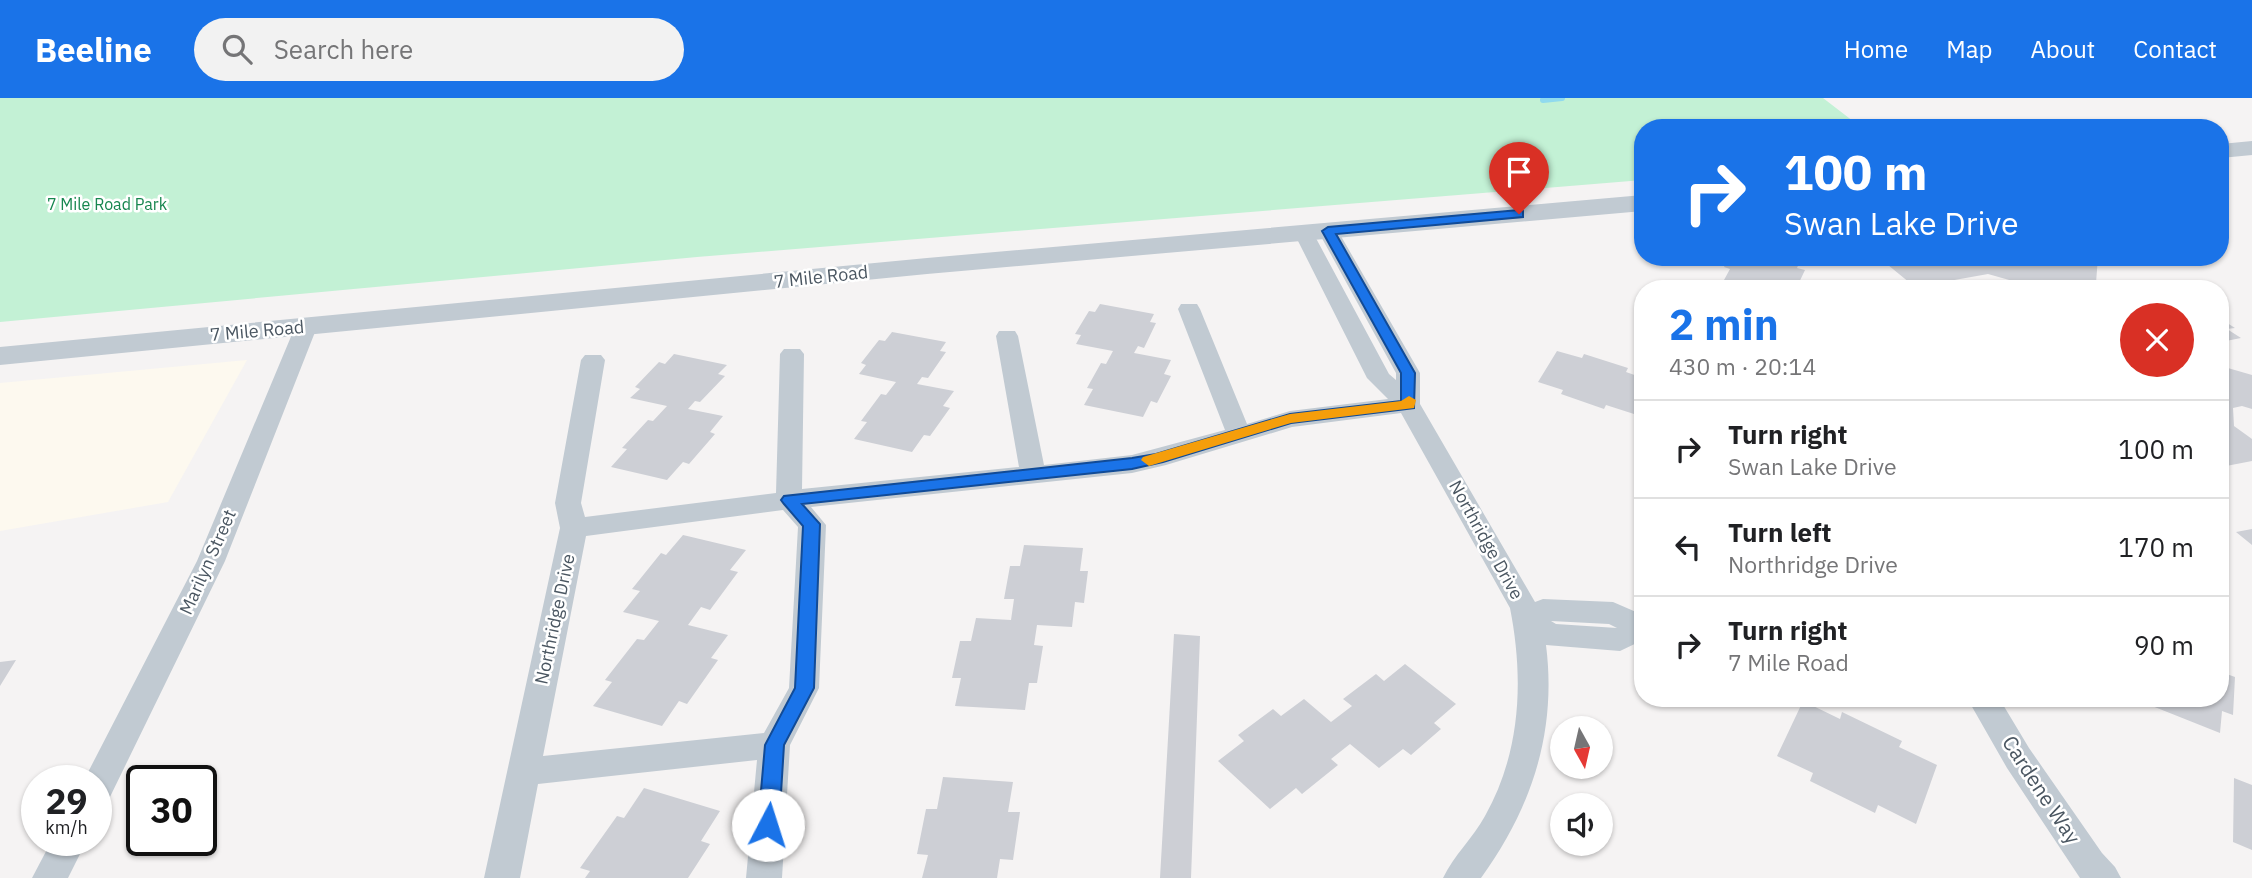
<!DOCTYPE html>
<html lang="en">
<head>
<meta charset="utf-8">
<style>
	:root { --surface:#fff; --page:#f2f2f2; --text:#202124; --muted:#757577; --line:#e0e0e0; --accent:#1a73e8 }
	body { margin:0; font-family:"IBM Plex Sans",sans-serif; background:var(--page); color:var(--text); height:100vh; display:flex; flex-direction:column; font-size:26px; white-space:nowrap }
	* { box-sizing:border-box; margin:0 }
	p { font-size:23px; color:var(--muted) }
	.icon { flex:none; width:38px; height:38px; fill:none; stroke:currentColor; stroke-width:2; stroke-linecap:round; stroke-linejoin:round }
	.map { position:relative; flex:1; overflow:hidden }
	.sheet { position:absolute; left:1634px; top:182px; width:595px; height:427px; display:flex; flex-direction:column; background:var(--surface); border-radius:28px; box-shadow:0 2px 5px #0004 }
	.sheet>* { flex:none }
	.guide { position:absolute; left:1634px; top:21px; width:595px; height:147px; border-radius:28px; box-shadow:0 2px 5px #0004; background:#1a73e8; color:#fff; overflow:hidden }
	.needle { width:46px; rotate:172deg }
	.fabs { position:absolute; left:1550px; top:618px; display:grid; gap:14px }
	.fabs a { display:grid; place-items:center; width:63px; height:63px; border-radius:50%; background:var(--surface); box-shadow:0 2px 5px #0004; font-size:35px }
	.speed { position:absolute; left:21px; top:667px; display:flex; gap:14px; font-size:35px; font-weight:700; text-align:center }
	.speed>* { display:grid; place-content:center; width:91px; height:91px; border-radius:50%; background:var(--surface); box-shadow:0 2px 5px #0004; line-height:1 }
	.speed small { font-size:18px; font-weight:400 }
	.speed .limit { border:4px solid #111; border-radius:10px; background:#fff; color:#111 }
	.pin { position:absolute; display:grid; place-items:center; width:60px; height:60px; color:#fff; margin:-72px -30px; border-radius:50% 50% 50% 0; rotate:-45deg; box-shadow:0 0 7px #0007 }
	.pin .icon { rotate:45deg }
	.me { position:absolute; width:77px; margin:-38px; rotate:5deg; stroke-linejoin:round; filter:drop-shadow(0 0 5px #0008) }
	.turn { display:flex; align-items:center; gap:24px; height:147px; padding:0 35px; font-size:32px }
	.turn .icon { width:91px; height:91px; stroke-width:2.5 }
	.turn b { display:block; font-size:49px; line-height:60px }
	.round { display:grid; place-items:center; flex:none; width:74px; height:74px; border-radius:37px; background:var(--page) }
	.headline { display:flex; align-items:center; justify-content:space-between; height:119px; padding:0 35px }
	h1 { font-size:42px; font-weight:700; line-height:52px; color:var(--accent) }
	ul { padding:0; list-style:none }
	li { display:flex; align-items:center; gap:21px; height:98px; padding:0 35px; border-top:2px solid var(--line) }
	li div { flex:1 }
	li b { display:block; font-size:26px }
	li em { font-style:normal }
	header { display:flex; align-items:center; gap:42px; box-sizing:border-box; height:98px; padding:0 35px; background:var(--accent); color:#fff }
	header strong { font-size:33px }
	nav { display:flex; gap:38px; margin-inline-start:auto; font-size:24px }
	.search { width:490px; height:63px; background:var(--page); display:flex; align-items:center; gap:18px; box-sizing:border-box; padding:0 24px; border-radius:38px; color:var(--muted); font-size:26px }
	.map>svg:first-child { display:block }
</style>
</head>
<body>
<header>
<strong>Beeline</strong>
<div class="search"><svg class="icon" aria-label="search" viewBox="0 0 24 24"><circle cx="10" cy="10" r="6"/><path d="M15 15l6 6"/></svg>Search here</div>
<nav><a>Home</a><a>Map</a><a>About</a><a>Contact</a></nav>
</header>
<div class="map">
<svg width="2252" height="780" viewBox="0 0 2252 780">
	<rect width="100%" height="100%" fill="#f5f3f3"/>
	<!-- commercial -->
	<path fill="#fdf9ef" d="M247,262L168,404L0,433V285Z"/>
	<!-- green -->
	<path fill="#c3f1d5" d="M0,0H1823L1862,30H1643V82L697,159L0,224Z"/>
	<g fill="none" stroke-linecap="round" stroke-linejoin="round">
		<!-- stream -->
		<path stroke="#90daee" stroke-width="6" d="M1543,2L1562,0"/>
	</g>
	<!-- building -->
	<path fill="#cdcfd5" d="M1729,159H1802L1797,170L1805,172L1796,191H1754L1724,182L1730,171L1724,169Z
		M1890,159H2098L2096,185L2105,191H2041L1988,176L1932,186L1929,183L1910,185L1888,167L1890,166L1886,162H1893Z
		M1100,206L1154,216L1150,224L1156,225L1144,250L1138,248L1134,255L1171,262L1164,276L1171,278L1157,305L1151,303L1143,319L1084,307L1093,291L1087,290L1101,265L1106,266L1113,253L1076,246L1081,237L1075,236L1089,213L1095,214Z
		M2221,221L2235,230L2227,231L2241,240L2221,244Z
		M892,234L946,244L940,253L946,254L928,280L922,279L917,286L954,293L943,308L950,310L930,338L924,337L912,354L854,341L867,324L861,323L881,296L886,297L896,284L859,276L866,267L861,265L879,242L885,243Z
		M1557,253L1582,260L1584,256L1628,270L1626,274L1643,280V297L1634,316L1606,307L1604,311L1561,296L1563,292L1538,284Z
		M674,256L727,267L718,276L725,278L700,304L695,303L688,311L723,318L710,334L715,336L689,366L683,364L667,382L611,369L627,351L622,350L648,322L653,323L667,308L630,300L640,291L635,289L659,264L665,266Z
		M2221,268L2252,277V311L2242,308L2233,310L2234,328L2252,341V363L2221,369Z
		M2252,431V447L2236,434Z
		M683,437L746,452L730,472L738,474L710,512L701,509L688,527L728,537L711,560L718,562L687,606L679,603L662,628L593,608L612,584L605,582L637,541L644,542L659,523L623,514L640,493L632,491L661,455L666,457Z
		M1024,447L1083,450L1080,473H1088L1084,505L1075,504L1072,529L1037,527L1034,547L1043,548L1037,585H1029L1025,612L955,608L961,580H952L960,543H971L976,520L1011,522L1014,501H1004L1010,468H1020Z
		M1174,536L1200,538L1191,780H1160Z
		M16,562L0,588V564Z
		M1405,566L1456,606L1434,625L1441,631L1411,657L1403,651L1379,670L1350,646L1331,661L1338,667L1302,696L1296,690L1270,711L1218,663L1244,643L1238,637L1273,611L1281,618L1304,601L1331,624L1352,608L1343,601L1376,576L1384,583Z
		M2221,574L2235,579L2233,617L2222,613L2220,635L2132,600H2221Z
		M1803,603L1840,621L1842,614L1902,643L1899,649L1937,667L1916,726L1878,707L1875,715L1810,683L1813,675L1777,658Z
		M943,679L1013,684L1008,714H1020L1013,762L1000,761L997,780H922L928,757L917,756L926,711H937Z
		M2234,680L2252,687V752L2233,744Z
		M644,690L720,713L701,743L710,746L688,780H585L590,773L580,770L617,718L624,720Z"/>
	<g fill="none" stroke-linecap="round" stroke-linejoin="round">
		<!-- minor -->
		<path fill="#c1cad2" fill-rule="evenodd" d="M1328,127L1335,129L1338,133L1420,275V306L1535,504L1543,501L1613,504L1643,517V542L1620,553L1546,547C1557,633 1532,710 1481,780H1443C1454,757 1473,740 1485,718C1521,654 1524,581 1510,510L1401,315L1292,329L1166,367L1132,375L811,409L826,427L819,590L790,647L782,780H746L757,662L538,686L520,780H484L560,430L555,405L581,262L585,257H601L605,262L581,405L585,419L776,395L780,256L784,251H800L804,256L802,391L1019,369L996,238L999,233H1015L1018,238L1044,367L1132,357L1225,332L1178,211L1181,206H1197L1200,211L1247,326L1290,313L1388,301L1367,280L1294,135L1297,131H1311L1389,276L1396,282V275L1318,133L1321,129ZM783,412L798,429L789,590L764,635L543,658L586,438ZM1551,523L1609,526L1617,530L1556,526Z
			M306,222L314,224L317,229L225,463L108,703L96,707V682H84L197,463L295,229L298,224Z
			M1967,600H1999L2029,650L2102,755L2115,769L2121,780H2080L2078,777L2007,670Z
			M52,742H87L68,780H32Z"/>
		<!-- tertiary -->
		<path fill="#c1cad2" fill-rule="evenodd" d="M2252,43V57L2221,60V46Z
			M1643,97V113L927,176L0,267V249L927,160Z"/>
	</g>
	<!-- route -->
	<path fill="#1a73e8" stroke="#114b97" stroke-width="2" d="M1519,112L1523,113V119L1336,136L1415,275L1414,310L1291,325L1163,364L1132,371L802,406L820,426L814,590L784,647L779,727L776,733L768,736L761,733L758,727L765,647L795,590L803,428L784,406L781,402L784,398L1132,360L1156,356L1290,316L1401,303V275L1322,133L1328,129Z"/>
	<!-- slow -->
	<path fill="#f59e0b" d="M1409,298L1416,302L1414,310L1291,325L1149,368L1141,362L1143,359L1290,316L1401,303Z"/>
	<g text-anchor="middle" stroke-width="5" stroke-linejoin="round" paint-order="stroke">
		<!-- far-park labels -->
		<g font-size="16" fill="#17864f" stroke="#fff">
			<text x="107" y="112">7 Mile Road Park</text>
		</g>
		<!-- street labels -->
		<g font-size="18" fill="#4a5661" stroke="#fff">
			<text transform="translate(821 179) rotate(-6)" y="6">7 Mile Road</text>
			<text transform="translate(257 233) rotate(-5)" y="6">7 Mile Road</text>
			<text transform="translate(1486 442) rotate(61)" y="6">Northridge Drive</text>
			<text transform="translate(208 464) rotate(-66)" y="6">Marilyn Street</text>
			<text transform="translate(555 521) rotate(-78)" y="6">Northridge Drive</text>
		</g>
		<!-- near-street labels -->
		<g font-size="21" fill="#4a5661" stroke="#fff">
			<text transform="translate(2041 692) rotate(57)" y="7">Cardene Way</text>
		</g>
	</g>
</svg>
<div class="fabs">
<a><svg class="needle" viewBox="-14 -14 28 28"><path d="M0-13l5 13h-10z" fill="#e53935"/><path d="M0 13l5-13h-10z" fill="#757577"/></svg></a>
<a><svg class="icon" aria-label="sound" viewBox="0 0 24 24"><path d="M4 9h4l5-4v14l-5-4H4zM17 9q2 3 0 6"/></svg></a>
</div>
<div class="speed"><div>29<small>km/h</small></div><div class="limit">30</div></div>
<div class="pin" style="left:1519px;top:116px;background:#d93025"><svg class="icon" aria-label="arrive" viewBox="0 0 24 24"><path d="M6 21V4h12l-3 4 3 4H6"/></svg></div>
<svg class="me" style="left:768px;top:727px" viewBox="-20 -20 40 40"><circle r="19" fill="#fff"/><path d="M0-13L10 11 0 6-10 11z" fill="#1a73e8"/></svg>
<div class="guide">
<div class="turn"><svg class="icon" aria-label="right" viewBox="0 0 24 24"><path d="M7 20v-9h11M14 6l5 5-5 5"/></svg><div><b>100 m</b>Swan Lake Drive</div></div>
</div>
<section class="sheet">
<div class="headline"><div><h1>2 min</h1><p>430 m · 20:14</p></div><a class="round" style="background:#d93025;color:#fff"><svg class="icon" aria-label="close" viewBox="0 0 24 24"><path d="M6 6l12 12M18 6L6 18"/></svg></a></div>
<ul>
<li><svg class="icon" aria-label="right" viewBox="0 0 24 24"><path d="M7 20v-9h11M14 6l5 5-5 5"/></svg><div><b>Turn right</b><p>Swan Lake Drive</p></div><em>100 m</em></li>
<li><svg class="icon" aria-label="left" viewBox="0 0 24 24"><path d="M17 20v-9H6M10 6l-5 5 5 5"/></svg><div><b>Turn left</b><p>Northridge Drive</p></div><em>170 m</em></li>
<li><svg class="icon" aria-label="right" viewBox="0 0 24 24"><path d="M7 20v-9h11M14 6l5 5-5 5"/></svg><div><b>Turn right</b><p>7 Mile Road</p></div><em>90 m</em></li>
</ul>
</section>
</div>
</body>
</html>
